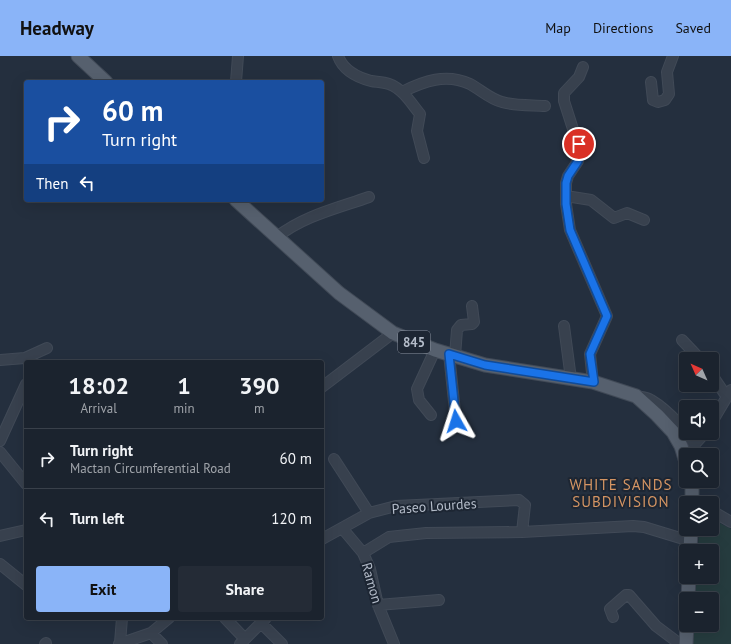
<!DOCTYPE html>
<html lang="en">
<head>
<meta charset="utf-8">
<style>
	:root { --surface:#1b232e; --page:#242b36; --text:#f1f3f6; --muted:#a0a4aa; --line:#39404a; --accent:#8ab4f8 }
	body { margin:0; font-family:"PT Sans",sans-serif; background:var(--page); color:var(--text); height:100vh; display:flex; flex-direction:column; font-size:15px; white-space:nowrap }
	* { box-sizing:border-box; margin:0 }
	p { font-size:13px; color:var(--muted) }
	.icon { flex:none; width:22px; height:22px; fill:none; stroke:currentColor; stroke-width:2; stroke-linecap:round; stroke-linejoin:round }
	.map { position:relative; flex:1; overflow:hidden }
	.side { position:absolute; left:24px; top:304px; width:300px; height:260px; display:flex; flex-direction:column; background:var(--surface); border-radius:4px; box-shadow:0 4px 16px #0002,0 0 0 1px var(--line) }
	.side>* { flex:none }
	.guide { position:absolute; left:24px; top:24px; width:300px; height:122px; border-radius:4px; box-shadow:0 4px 16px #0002,0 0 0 1px var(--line); background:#1a4fa0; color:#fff; overflow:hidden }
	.needle { width:26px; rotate:315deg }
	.tools { position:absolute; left:679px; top:296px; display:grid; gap:8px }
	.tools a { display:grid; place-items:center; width:40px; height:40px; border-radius:4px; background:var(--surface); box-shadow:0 4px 16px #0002,0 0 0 1px var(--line); font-size:20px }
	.pin { position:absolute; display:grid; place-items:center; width:34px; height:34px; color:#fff; margin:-17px; border:2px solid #fff; border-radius:50%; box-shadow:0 1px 4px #0007 }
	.me { position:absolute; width:44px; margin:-22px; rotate:354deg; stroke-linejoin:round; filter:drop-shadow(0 0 3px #0008) }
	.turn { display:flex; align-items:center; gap:14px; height:84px; padding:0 12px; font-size:18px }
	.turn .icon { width:52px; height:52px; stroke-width:2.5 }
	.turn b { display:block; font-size:28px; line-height:34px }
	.then { display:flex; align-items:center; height:38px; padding:0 12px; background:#0003; gap:8px; font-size:15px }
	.eta { display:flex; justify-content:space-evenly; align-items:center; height:68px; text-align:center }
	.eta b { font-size:24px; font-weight:800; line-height:28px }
	.action { display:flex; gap:8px; margin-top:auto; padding:8px 12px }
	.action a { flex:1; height:46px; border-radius:4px; background:var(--accent); color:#111; font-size:16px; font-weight:800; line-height:46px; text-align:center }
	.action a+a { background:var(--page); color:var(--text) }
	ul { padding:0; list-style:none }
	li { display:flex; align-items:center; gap:12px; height:60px; padding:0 12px; border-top:1px solid var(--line) }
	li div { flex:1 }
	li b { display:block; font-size:15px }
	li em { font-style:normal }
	header { display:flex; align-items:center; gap:24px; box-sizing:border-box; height:56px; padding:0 20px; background:var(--accent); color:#111 }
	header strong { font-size:19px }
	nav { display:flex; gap:22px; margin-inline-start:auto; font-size:14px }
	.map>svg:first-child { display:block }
</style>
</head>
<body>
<header>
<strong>Headway</strong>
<nav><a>Map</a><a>Directions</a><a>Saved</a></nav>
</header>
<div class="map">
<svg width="731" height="588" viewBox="0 0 731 588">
	<rect width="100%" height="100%" fill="#242f3e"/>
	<!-- green -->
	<path fill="#263c3f" d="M712,463L731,473V588H693L694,569H712V543H695L697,521H712V495H698L699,473H712Z"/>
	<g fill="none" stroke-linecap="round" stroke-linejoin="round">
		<defs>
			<path id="minor" d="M338,0C343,14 356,21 371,25C377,26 383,26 389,28C403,33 411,47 420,58L417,75L424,102
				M583,11L579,21L564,37V45L580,95L578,105L568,120L566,127V148L570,174L607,260L590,298L593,326
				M236,26L238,0
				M651,26L653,44L658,46L665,44L669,38L667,16L673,0
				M402,36C424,25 446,17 470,28C481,34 490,43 502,46C515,50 532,49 545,50
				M566,140L591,144L614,162L627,157L644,164
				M277,181C303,160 338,152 369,141
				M564,270L571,323
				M682,284L700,303
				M449,298L456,365
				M455,300L457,274L461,269L472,268L474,266L472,250
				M0,304L25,302L47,292
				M712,319L727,341
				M322,331L393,277
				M636,340C641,341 647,341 651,344C666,353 696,381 697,399
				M431,359L419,344L417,333L435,294
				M712,366L731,334
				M0,385L26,328
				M695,388L705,377
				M0,396L26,428
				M334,403L369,457
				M712,455L731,466
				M342,472L363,497L370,513L378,549L394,588
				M0,480L26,474
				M322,483L369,457L396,450L519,444L525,449L522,476
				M363,497L389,481L426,477L522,476L633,470L644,471L690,485
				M0,508L26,529
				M378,549L439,544
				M613,561L610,553L626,539H629L656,570L680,588
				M225,562L245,583
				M261,567L282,588
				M151,577L162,588
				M120,587L122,562
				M45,588L46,587
				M119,588L151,577L169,562
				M240,588L266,562"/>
			<path id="major" d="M78,0L106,26
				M236,144L339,237L393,277L435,294L485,309L593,326L636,340L657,359L673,376L681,390L686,406
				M692,447V425
				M690,495L691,473
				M688,543L689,521
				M686,588L687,569"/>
		</defs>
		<!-- minor casing -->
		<use href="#minor" stroke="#414a57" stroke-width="12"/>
		<!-- major casing -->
		<use href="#major" stroke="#414a57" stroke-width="15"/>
		<!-- minor -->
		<use href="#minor" stroke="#38414e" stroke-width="10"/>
		<!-- major -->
		<use href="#major" stroke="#56606e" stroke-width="13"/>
	</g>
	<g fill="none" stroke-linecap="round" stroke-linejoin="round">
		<defs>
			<path id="route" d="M456,365L449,298L485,309L594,326L590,298L607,260L570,174L566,148V127L568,120L578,105L580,95L579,88"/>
		</defs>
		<!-- route casing -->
		<use href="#route" stroke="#114b97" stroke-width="10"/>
		<!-- route -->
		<use href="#route" stroke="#1a73e8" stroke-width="7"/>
	</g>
	<g text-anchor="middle" stroke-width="4" stroke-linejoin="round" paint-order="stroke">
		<!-- shield labels -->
		<rect fill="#1d2633" stroke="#878f9c" stroke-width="1" x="398" y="275" width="32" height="22" rx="3"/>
		<g font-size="13" font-weight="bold" fill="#b4bcc9">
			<text x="414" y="291">845</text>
		</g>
		<!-- street labels -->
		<g font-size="14" fill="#b4bcc9" stroke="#1d2633">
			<text transform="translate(434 450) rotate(-4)" y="5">Paseo Lourdes</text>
			<text transform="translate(372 527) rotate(74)" y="5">Ramon</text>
		</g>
		<!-- neighbourhood labels -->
		<g font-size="15" letter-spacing="1" fill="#d59563" stroke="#1d2633">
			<text x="621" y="434">WHITE SANDS<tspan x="621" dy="17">SUBDIVISION</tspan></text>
		</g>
	</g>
</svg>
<div class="tools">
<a><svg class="needle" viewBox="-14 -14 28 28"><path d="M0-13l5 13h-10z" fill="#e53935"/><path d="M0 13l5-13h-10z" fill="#a0a4aa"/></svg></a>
<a><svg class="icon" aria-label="sound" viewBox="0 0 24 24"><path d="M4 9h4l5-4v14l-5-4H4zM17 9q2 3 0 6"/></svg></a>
<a><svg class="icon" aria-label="search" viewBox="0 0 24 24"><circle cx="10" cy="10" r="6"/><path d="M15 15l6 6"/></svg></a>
<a><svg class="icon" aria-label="layers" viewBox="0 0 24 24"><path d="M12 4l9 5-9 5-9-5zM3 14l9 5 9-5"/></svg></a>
<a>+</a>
<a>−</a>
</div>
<div class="pin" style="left:579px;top:88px;background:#d93025"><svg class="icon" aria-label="arrive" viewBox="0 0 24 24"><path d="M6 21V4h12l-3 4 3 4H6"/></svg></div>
<svg class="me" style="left:456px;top:365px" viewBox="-20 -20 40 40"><path d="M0-17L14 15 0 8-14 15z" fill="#1a73e8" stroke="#fff" stroke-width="4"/></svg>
<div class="guide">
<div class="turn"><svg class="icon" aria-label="right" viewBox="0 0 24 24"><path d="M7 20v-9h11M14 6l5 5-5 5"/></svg><div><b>60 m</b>Turn right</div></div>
<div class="then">Then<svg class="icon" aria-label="left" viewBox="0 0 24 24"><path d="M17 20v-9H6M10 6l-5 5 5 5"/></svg></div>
</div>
<section class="side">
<div class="eta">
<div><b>18:02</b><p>Arrival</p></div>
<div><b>1</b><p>min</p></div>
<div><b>390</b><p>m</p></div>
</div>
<ul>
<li><svg class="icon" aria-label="right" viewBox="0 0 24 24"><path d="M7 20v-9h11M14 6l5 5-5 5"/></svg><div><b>Turn right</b><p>Mactan Circumferential Road</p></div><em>60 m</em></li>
<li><svg class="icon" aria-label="left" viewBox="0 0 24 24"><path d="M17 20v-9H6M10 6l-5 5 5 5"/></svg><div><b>Turn left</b></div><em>120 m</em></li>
</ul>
<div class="action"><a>Exit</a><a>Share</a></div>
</section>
</div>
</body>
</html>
